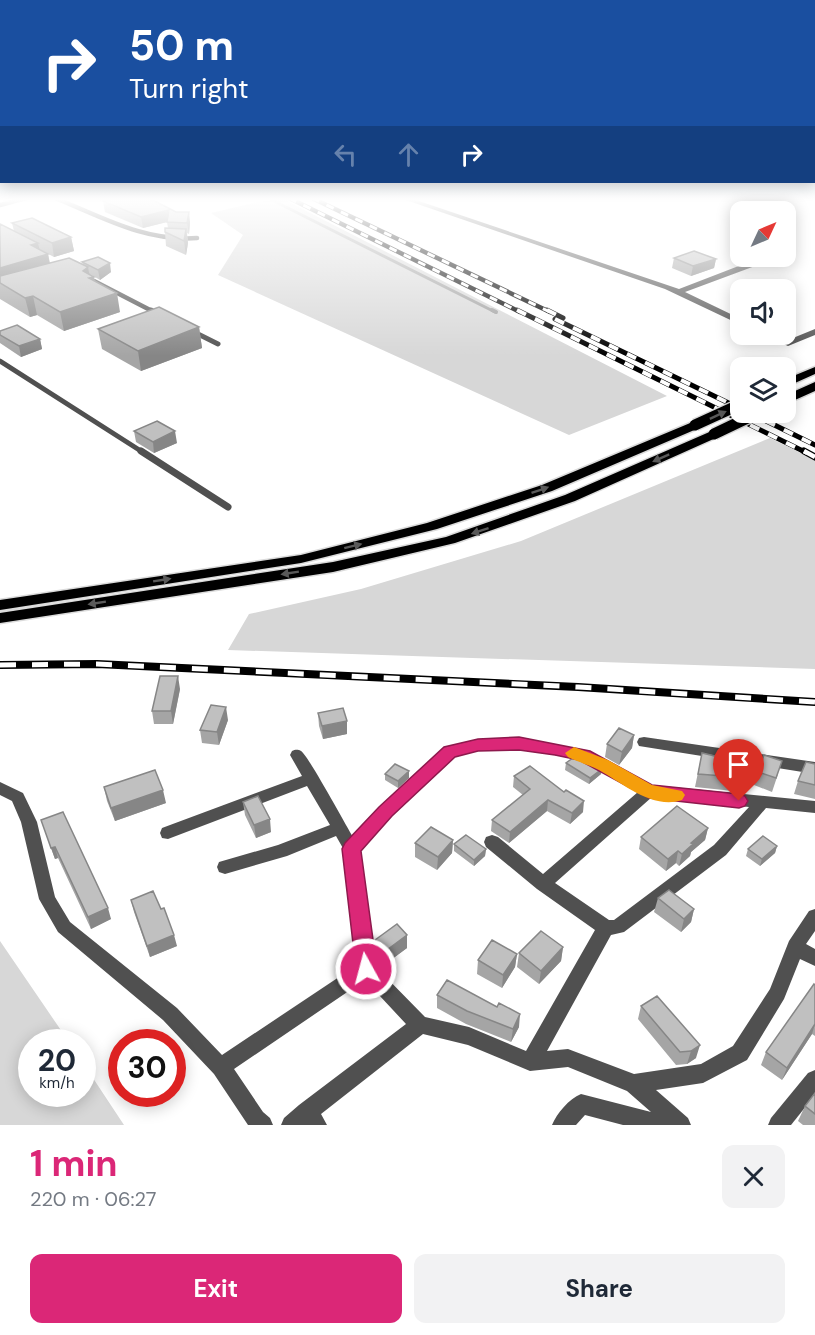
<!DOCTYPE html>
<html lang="en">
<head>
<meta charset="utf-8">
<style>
	:root { --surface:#fff; --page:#f2f2f3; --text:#1f2937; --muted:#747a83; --accent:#db2777 }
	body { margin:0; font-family:"DM Sans",sans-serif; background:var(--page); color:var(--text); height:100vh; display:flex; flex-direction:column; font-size:22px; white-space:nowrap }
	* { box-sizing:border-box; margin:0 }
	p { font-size:20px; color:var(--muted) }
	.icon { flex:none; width:33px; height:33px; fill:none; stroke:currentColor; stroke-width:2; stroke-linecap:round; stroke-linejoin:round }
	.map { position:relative; height:1125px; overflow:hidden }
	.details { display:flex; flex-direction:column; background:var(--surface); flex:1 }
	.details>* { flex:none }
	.guide { position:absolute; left:0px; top:0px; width:816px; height:183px; box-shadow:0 3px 15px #0003; background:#1a4fa0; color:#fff; overflow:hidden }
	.needle { width:39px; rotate:46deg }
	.buttons { position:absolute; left:730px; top:201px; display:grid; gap:12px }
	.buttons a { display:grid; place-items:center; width:66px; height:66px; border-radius:12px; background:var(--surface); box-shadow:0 3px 15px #0003; font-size:30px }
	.speed { position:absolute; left:18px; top:1029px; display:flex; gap:12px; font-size:30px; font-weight:700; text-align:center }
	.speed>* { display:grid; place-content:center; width:78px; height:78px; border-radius:50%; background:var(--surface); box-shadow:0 3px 15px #0003; line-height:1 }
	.speed small { font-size:15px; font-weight:400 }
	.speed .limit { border:9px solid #d22; background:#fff; color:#111 }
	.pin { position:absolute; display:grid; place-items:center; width:51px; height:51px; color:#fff; margin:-62px -26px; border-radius:50% 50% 50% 0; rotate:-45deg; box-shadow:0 0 6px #0007 }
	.pin .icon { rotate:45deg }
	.me { position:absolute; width:66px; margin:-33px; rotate:353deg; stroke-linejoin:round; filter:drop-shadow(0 0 4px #0008) }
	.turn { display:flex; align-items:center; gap:21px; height:126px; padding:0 30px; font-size:27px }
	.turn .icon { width:78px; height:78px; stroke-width:2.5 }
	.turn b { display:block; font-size:42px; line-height:51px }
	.lanes { display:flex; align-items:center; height:57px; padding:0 30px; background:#0003; justify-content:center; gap:30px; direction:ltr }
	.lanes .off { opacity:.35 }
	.round { display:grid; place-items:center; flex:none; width:63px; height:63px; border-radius:12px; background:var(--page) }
	.headline { display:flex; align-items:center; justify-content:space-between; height:102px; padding:0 30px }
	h1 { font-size:36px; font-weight:700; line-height:45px; color:var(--accent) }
	.cta { display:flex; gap:12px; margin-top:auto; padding:12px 30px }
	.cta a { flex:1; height:69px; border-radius:12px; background:var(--accent); color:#fff; font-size:24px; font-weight:700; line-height:69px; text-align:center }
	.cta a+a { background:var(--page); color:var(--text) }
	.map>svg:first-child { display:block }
</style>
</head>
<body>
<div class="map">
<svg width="815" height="1125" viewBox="0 0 815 1125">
	<rect width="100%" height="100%" fill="#fff"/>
	<!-- green -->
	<path fill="#d7d7d7" d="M285,200L667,396L569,435L218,275L243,235L211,213L263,201Z
		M770,438L815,460V669L228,650L249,614L361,589L521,541Z
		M0,941L69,1042H32V1094H82L83,1063L124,1125H0Z"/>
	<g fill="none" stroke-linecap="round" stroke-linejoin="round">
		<!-- stream-far1 -->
		<path stroke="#9e9e9e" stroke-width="3" d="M268,198L495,312"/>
		<!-- stream -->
		<path stroke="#9e9e9e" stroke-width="4" d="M492,310L496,312"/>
		<defs>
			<path id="primary" d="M815,367V374L786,387V379Z
				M815,382V391L786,404V395Z
				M695,421L699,422V428L552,491L437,529L301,563L0,610V600L301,555L427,523L542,485Z
				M714,430L720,434L718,437L575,501L455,543L333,572L0,623V613L333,562L446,537L565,495Z"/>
		</defs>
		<!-- primary casing -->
		<use href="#primary" stroke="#dbdbdb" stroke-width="3"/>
		<!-- service-far2 -->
		<path stroke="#505050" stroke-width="4.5" d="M55,198C102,217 145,242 197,238
			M0,205L26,198
			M94,281L154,312"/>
		<!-- service-far1 -->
		<path stroke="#505050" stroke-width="5" d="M151,310L158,314
			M192,331L218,344
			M0,361L144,453"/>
		<!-- service -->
		<path stroke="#505050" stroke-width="7" d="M141,451L228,507"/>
		<!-- minor -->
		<path fill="#505050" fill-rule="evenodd" d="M400,198H410L679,289L749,262H755V266L685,292L741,319V325L665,289Z
			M815,329V335L788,346L762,334H775L788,340Z
			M644,737L815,762V774L639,746L637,742L639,738Z
			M519,738L589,751L652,785L815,801V813L766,808L726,855L624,932L611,935L547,1051L568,1049L634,1074L701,1064L733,1046L770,989L789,941L809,911L815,909V931L806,944L815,949V966L800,959L784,999L747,1060L703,1083L656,1090L688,1118L691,1125H623L585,1115L576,1125H552C557,1113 569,1099 581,1094L651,1112L627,1091L568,1067L530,1071L468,1045L423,1034L321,1114L327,1125H281L284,1118L299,1105L406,1024L365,980L234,1069L263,1112L270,1118L273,1125H248L214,1074L163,1020L58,932L39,899L21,822L12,801L0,795V782L23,793L37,822L55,897L70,922L177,1008L222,1055L357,965L344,850L336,836L287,856L225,874L219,872L217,867L219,862L278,845L330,825L307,786L168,839L162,838L160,833L162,828L302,776L290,755L292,751C295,750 297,749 301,751C308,755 345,824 353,837L380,808L445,748L478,740ZM519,748L580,760L638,792L543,874L498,837L492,835L486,837L484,842L486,847L537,889L595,930L526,1051L469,1027L425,1017L375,966L360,851L392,816L455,756L478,750ZM652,797L749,807L714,845L614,920H609L555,883Z"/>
		<!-- tertiary -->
		<path fill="#505050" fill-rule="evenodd" d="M815,1070V1095L791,1125H768L771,1118L808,1073Z"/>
		<!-- primary -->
		<use href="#primary" fill="#000" fill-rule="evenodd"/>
		<defs>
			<path id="rail-far3" d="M289,198L520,312
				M312,198L550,312"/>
			<path id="rail-far2" d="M517,310L807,453
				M547,310L563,318
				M555,319L741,409
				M748,412L815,445"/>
			<path id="rail-far1" d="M804,451L815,457"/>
			<path id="rail" d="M0,665L97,664L578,687L815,702"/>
		</defs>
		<!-- rail-far3 casing -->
		<use href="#rail-far3" stroke="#000" stroke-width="4.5"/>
		<!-- rail-far2 casing -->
		<use href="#rail-far2" stroke="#000" stroke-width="5"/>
		<!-- rail-far1 casing -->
		<use href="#rail-far1" stroke="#000" stroke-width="7"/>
		<!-- rail casing -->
		<use href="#rail" stroke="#000" stroke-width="8"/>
		<!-- rail-far3 -->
		<use href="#rail-far3" stroke="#fff" stroke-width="3" stroke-dasharray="8" stroke-linecap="butt"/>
		<!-- rail-far2 -->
		<use href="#rail-far2" stroke="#fff" stroke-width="4" stroke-dasharray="10" stroke-linecap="butt"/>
		<!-- rail-far1 -->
		<use href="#rail-far1" stroke="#fff" stroke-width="4.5" stroke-dasharray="13" stroke-linecap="butt"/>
		<!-- rail -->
		<use href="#rail" stroke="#fff" stroke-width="5" stroke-dasharray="16" stroke-linecap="butt"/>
		<defs>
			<path id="primary-bridge" d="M695,425L741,404
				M714,434L760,412"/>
		</defs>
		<!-- primary-bridge casing -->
		<use href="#primary-bridge" stroke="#dbdbdb" stroke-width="14" stroke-linecap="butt"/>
		<!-- primary-bridge -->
		<use href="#primary-bridge" stroke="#000" stroke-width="11"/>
	</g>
	<!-- wall -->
	<path fill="#a5a5a5" d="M103,201L190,222L189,234L187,233L188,243L186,255L166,246L165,232L168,228L167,222L143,228L105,212Z
		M12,223L71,237L74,251L54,257L39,249L40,250L48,254L50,263L83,265L82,262L111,272L100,280L90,274L120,312L64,331L37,315L30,317L0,299V224L14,231Z
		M674,258L716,259L714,268L691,276L672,268Z
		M199,327L202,348L141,371L102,349L98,329Z
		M0,331L40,339L42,349L21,357L0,343Z
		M134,431L177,443L154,453L136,442Z
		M180,689L173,724H154L152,711Z
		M318,713L347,734L323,739L319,726Z
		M228,720L219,745L202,743L200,730Z
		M634,735L632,748L619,765L605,757L607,744Z
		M719,751L736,777L733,791L695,787L702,753L718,756Z
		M566,763L601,774L589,784L565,770Z
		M815,764V799L794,794L798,781Z
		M758,772L778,774L772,792L754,785Z
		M385,774L409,778L398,788L385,780Z
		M514,776L583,812L570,824L547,811L509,843L491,831L492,820L523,795L513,787Z
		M104,787L166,803L115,821L107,801Z
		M243,802L271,832L256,838L245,815Z
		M41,820L111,919L91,929L58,858L55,859Z
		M708,828L705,840L691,852L690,856L679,866L676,863L666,871L639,849L641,837Z
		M453,840L452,853L437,870L415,857V843Z
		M454,844L486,849L485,856L474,866L454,851Z
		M777,846L775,853L760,866L746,856L748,849Z
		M658,898L694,909L691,922L681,932L654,912Z
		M131,900L177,946L150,957L134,912Z
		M407,935V948L380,968L377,965L375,940Z
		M563,947L561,961L539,984L517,967L519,953Z
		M517,954L515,967L502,988L477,974L478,960Z
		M815,985V1036L812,1034L782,1080L761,1065L766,1052Z
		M437,995L519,1027L511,1042L466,1024L437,1008Z
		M657,996L696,1058L687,1064L676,1065L638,1019L641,1006Z
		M815,1093V1125H803L798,1121L805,1106Z"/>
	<!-- shaded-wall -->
	<path fill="#868686" d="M169,210L171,221L143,228L141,217Z
		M189,212L190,222L189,234L187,223Z
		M186,229L188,243L186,255L184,241Z
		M71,237L74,251L54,257L52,243Z
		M38,243L41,256L48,254L51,272L0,283V268L31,245Z
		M716,259L714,268L691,276L693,266Z
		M110,263L111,272L100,280L98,270Z
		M88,267L90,278L94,277L97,295L83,271Z
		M117,293L120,312L64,331L60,312Z
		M33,296L37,315L30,317L25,298Z
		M199,327L202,348L141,371L138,351Z
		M40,339L42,349L21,357L19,346Z
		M175,431L177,443L154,453L153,442Z
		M178,676L180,689L173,724L171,711Z
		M226,707L228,720L219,745L217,732Z
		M347,721V734L323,739L322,726Z
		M634,735L632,748L619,765L622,752Z
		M603,768L601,774L589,784L590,778Z
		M409,771V778L398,788V781Z
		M163,790L166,803L115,821L111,808Z
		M548,800L547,811L509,843L510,832Z
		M584,801L583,812L570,824L572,813Z
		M270,819L271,832L256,838L254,825Z
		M708,828L705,840L691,852L690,856L679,866L682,854L691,843Z
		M453,840L452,853L437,870L438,857Z
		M777,846L775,853L760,866L762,859Z
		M55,847L58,858L55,859L51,848Z
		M486,849L485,856L474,866V860Z
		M678,851L676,863L666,871L668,859Z
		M108,908L111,919L91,929L88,917Z
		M694,909L691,922L681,932L684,919Z
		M174,935L177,946L150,957L147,946Z
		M407,935V948L380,968V955Z
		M563,947L561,961L539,984L541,971Z
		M517,954L515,967L502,988L503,975Z
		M520,1014L519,1027L511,1042L513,1029Z
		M815,1024L812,1034L782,1080L787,1068Z
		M700,1045L696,1058L687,1064L691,1051Z"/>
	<!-- building -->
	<path fill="#c0c0c0" stroke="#868686" stroke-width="1.5" d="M117,198H149L176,212H189L187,223L167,222L169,210L141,217L103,201Z
		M32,218L71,237L52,243L12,223Z
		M0,224L38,243L31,245L48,254L0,268Z
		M165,228L186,229L184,241L165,232Z
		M694,251L716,259L693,266L674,258Z
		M98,257L110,263L98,270L82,262Z
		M69,258L88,267L83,271L94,277L89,278L117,293L60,312L33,296L25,298L0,283V276Z
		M159,307L199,327L138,351L98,329Z
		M17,325L40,339L19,346L0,335V331Z
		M157,421L175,431L153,442L134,431Z
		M160,676H178L171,711H152Z
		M211,705L226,707L217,732L200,730Z
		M343,708L347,721L322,726L318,713Z
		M619,728L634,735L622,752L607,744Z
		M719,751L736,754V777L698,774L702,753L719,757Z
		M577,755L603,768L590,778L566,763Z
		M764,755L782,761L776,778L758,772Z
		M806,762L815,764V785L798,781Z
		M395,764L409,771L398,781L385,774Z
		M530,766L564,792L566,790L584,801L572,813L548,800L510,832L492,820L530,789L514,776Z
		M155,770L163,790L111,808L104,787Z
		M258,796L270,819L254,825L243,802Z
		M677,806L708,828L691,843L693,844L682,854L678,851L668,859L641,837Z
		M63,812L108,908L88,917L55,847L51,848L41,820Z
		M431,827L453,840L438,857L415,843Z
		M466,835L486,849L474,860L454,844Z
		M763,836L777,846L762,859L748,849Z
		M669,890L694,909L684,919L658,898Z
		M153,891L161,909L164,908L174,935L147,946L131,900Z
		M397,924L407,935L380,955L377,952L375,940Z
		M541,931L563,947L541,971L519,953Z
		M492,940L517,954L503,975L478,960Z
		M447,980L497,1007L499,1003L520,1014L513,1029L467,1011L437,995Z
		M814,984L815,985V1024L787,1068L766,1052Z
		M657,996L700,1045L691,1051L680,1052L641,1006Z
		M815,1093V1114L805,1106Z"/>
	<!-- one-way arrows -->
	<defs><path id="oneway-solid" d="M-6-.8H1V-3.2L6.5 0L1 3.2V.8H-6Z" transform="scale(1.5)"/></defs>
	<g fill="#595959">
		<use href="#oneway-solid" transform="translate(718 415) rotate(-25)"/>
		<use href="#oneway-solid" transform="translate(661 458) rotate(156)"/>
		<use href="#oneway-solid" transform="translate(540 490) rotate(-19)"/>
		<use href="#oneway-solid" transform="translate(480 531) rotate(162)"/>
		<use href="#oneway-solid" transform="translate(353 546) rotate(-14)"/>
		<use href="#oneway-solid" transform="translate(290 573) rotate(171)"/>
		<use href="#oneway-solid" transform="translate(162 580) rotate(-9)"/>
		<use href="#oneway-solid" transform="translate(97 603) rotate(171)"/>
	</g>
	<!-- sky -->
	<linearGradient id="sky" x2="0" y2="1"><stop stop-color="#8aabca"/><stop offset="0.56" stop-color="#fff"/><stop offset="1" stop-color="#fff" stop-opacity="0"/></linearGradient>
	<rect width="815" height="356" fill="url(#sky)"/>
	<!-- route -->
	<path fill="#db2777" stroke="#8e194d" stroke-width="1.5" d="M519,737L590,751L652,785L739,794L745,796L748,801L745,806L739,808L649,798L579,760L555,755L519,750L478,751L455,757L392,816L361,851L377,969L374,976L366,978L359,976L356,969L342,849L345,843L379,807L444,747L478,739Z"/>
	<!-- slow -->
	<path fill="#f59e0b" d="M574,747L608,760L652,785L682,791L685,795L682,800C653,810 622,783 599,770C589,765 578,762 568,757L565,753Z"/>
</svg>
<div class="buttons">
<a><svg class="needle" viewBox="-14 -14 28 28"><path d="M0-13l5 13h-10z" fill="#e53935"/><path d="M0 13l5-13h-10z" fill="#747a83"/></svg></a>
<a><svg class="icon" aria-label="sound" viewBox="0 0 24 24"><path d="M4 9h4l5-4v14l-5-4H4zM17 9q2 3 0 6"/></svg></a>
<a><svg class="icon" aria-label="layers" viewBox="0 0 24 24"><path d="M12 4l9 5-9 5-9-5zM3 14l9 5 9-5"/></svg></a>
</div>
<div class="speed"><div>20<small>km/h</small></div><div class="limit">30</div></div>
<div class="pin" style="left:739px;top:801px;background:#d93025"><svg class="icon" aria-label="arrive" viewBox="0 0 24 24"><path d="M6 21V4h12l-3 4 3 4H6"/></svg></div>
<svg class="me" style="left:366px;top:969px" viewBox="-20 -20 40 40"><circle r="17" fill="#db2777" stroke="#fff" stroke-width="3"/><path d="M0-11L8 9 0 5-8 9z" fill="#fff"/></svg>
<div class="guide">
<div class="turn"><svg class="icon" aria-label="right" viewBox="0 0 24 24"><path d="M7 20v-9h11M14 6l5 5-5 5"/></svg><div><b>50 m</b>Turn right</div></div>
<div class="lanes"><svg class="icon off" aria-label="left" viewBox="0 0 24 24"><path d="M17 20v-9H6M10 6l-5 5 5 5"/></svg><svg class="icon off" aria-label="ahead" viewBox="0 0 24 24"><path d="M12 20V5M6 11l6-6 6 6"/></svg><svg class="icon" aria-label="right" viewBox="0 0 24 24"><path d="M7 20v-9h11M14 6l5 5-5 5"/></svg></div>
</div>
</div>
<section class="details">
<div class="headline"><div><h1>1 min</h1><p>220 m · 06:27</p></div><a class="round"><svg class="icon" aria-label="close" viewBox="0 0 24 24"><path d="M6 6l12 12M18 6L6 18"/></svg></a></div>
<div class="cta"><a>Exit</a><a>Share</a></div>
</section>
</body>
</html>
